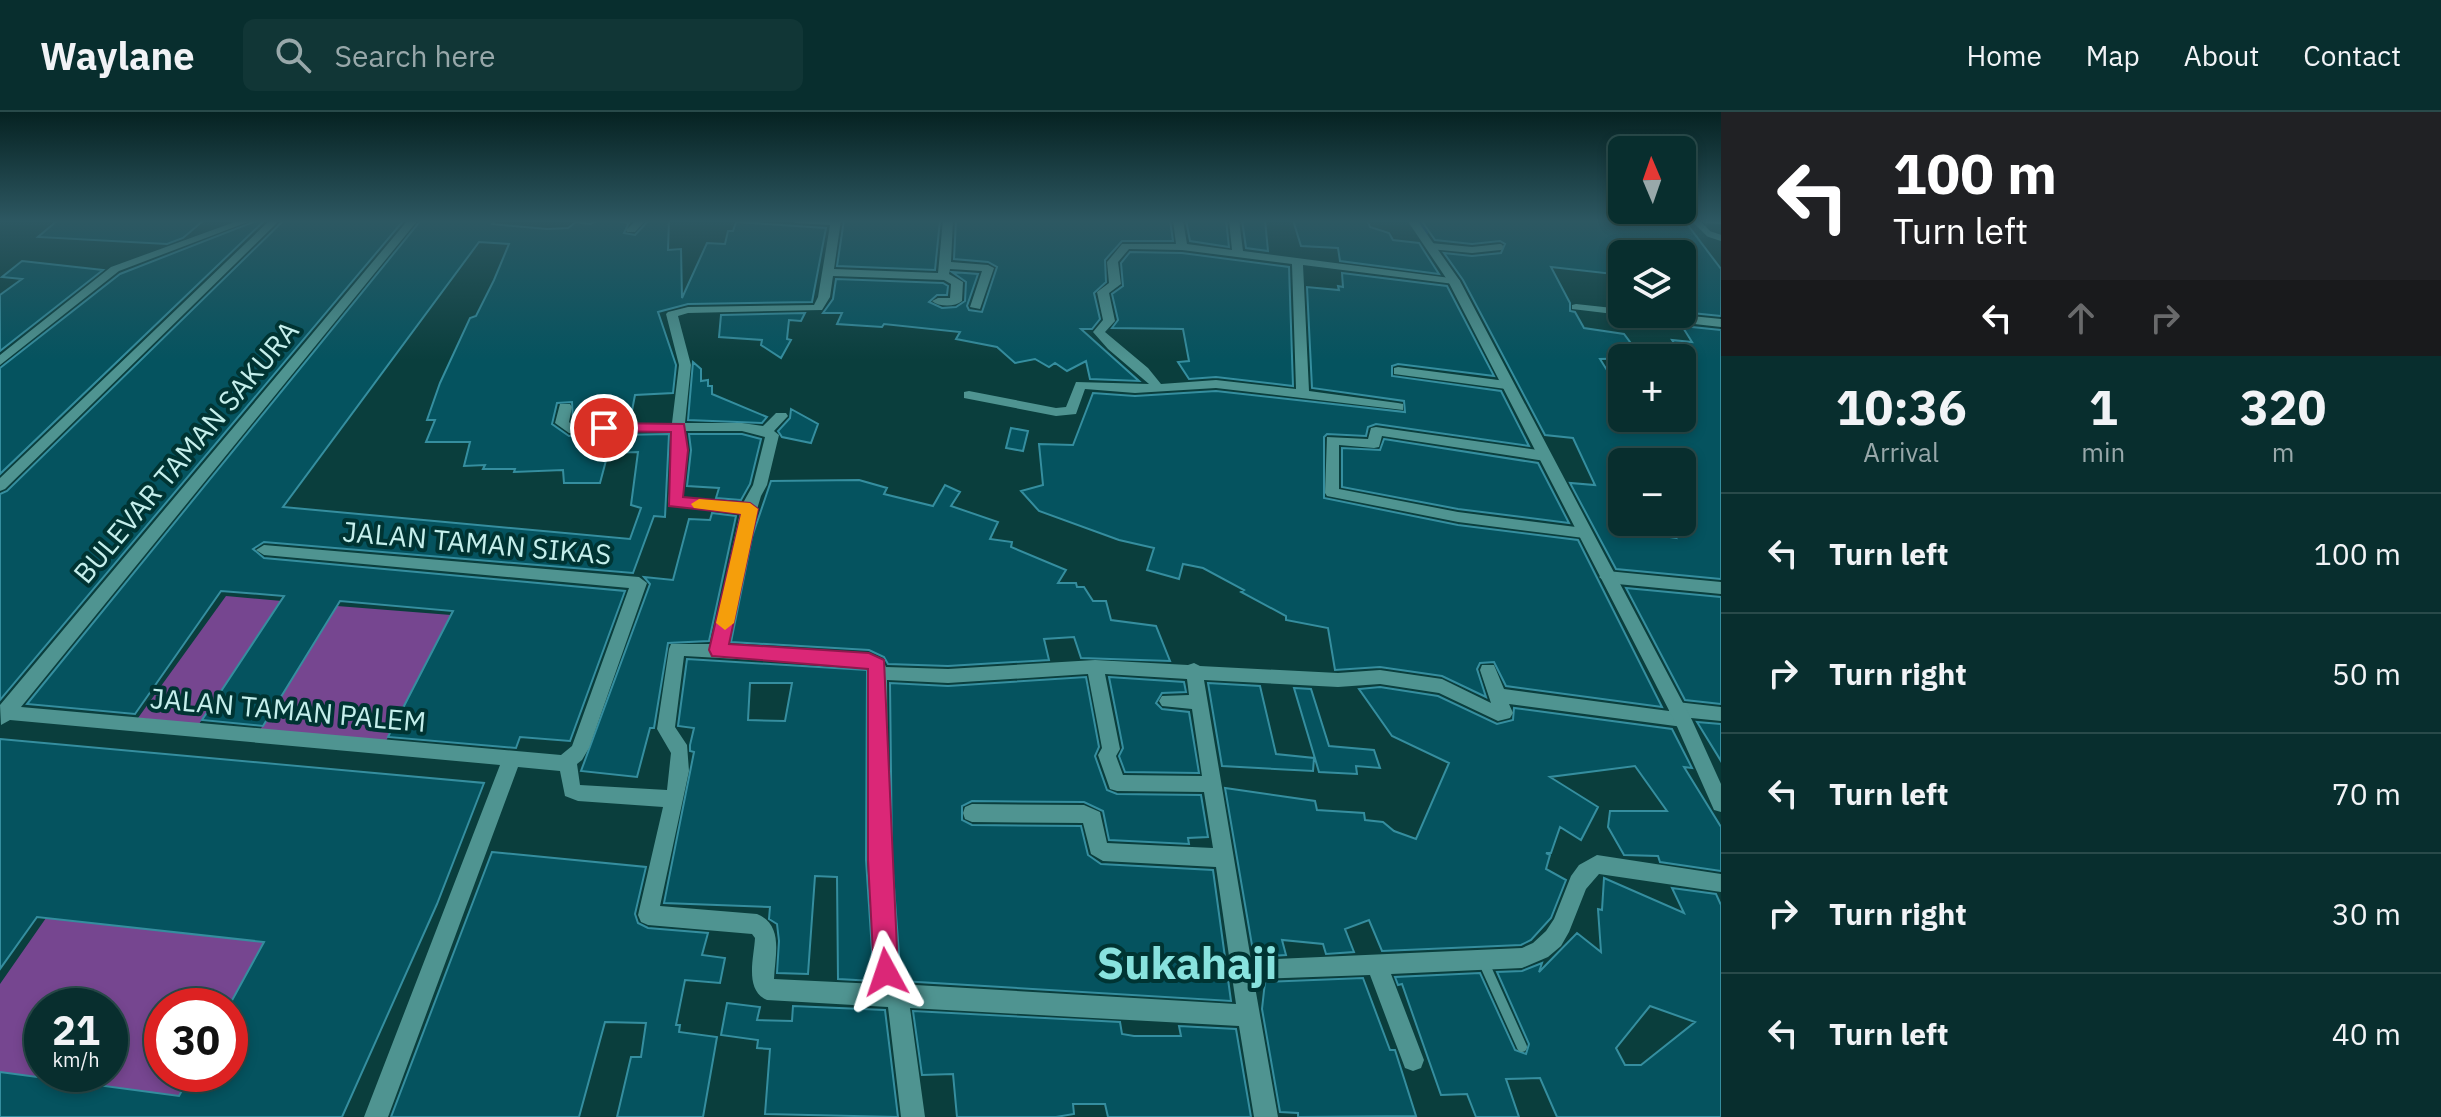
<!DOCTYPE html>
<html lang="en">
<head>
<meta charset="utf-8">
<style>
	:root { --surface:#082e2e; --page:#113636; --text:#f1f3f6; --muted:#98a8aa; --line:#294a4a }
	body { margin:0; font-family:"IBM Plex Sans",sans-serif; background:var(--page); color:var(--text); height:100vh; display:flex; flex-direction:column; font-size:30px; white-space:nowrap }
	* { box-sizing:border-box; margin:0 }
	p { font-size:26px; color:var(--muted) }
	.icon { flex:none; width:44px; height:44px; fill:none; stroke:currentColor; stroke-width:2; stroke-linecap:round; stroke-linejoin:round }
	.map { position:relative; flex:1; overflow:hidden }
	.side { display:flex; flex-direction:column; background:var(--surface); width:720px }
	.side>* { flex:none }
	.guide { background:#202124; color:#fff; overflow:hidden }
	.needle { width:52px; rotate:358deg }
	.fabs { position:absolute; left:1608px; top:24px; display:grid; gap:16px }
	.fabs a { display:grid; place-items:center; width:88px; height:88px; border-radius:12px; background:var(--surface); box-shadow:0 4px 12px #0003,0 0 0 2px var(--line); font-size:40px }
	.speed { position:absolute; left:24px; top:876px; display:flex; gap:16px; font-size:40px; font-weight:700; text-align:center }
	.speed>* { display:grid; place-content:center; width:104px; height:104px; border-radius:50%; background:var(--surface); box-shadow:0 4px 12px #0003,0 0 0 2px var(--line); line-height:1 }
	.speed small { font-size:20px; font-weight:400 }
	.speed .limit { border:12px solid #d22; background:#fff; color:#111 }
	.pin { position:absolute; display:grid; place-items:center; width:68px; height:68px; color:#fff; margin:-34px; border:4px solid #fff; border-radius:50%; box-shadow:0 2px 8px #0007 }
	.me { position:absolute; width:88px; margin:-44px; rotate:355deg; stroke-linejoin:round; filter:drop-shadow(0 0 6px #0008) }
	.turn { display:flex; align-items:center; gap:28px; height:168px; padding:0 40px; font-size:36px }
	.turn .icon { width:104px; height:104px; stroke-width:2.5 }
	.turn b { display:block; font-size:56px; line-height:68px }
	.lanes { display:flex; align-items:center; height:76px; padding:0 40px; background:#0003; justify-content:center; gap:40px; direction:ltr }
	.lanes .off { opacity:.35 }
	.eta { display:flex; justify-content:space-evenly; align-items:center; height:136px; text-align:center }
	.eta b { font-size:48px; font-weight:800; line-height:56px }
	ul { padding:0; list-style:none }
	li { display:flex; align-items:center; gap:24px; height:120px; padding:0 40px; border-top:2px solid var(--line) }
	li div { flex:1 }
	li b { display:block; font-size:30px }
	li em { font-style:normal }
	header { display:flex; align-items:center; gap:48px; box-sizing:border-box; height:112px; padding:0 40px; background:var(--surface); border-bottom:2px solid var(--line) }
	header strong { font-size:38px }
	nav { display:flex; gap:44px; margin-inline-start:auto; font-size:28px }
	.search { width:560px; height:72px; background:var(--page); display:flex; align-items:center; gap:20px; box-sizing:border-box; padding:0 28px; border-radius:12px; color:var(--muted); font-size:30px }
	main { display:flex; flex:1; min-height:0 }
	.map>svg:first-child { display:block }
</style>
</head>
<body>
<header>
<strong>Waylane</strong>
<div class="search"><svg class="icon" aria-label="search" viewBox="0 0 24 24"><circle cx="10" cy="10" r="6"/><path d="M15 15l6 6"/></svg>Search here</div>
<nav><a>Home</a><a>Map</a><a>About</a><a>Contact</a></nav>
</header>
<main>
<div class="map">
<svg width="1721" height="1005" viewBox="0 0 1721 1005">
	<rect width="100%" height="100%" fill="#0a3e3d"/>
	<!-- green -->
	<path fill="#764690" fill-rule="evenodd" d="M226,484L282,489L199,612L138,606Z
		M337,494L451,503L386,629L260,618Z
		M46,806L264,830L229,894H162V962H191L167,1005H0V872ZM42,894H110V962H42Z"/>
	<g fill="none" stroke-linecap="round" stroke-linejoin="round">
		<!-- stream -->
		<path stroke="#004989" stroke-width="4" d="M1417,108L1426,121"/>
	</g>
	<!-- building -->
	<path fill="#05535f" stroke="#358e9f" stroke-width="2" fill-rule="evenodd" d="M58,108H204L183,126L167,132L38,125Z
		M284,108H404L0,588V382L7,379Z
		M421,108H495L492,112L547,117L568,116L576,110L590,112L598,108H612L629,111L624,121L635,123L649,108H669L668,138L681,137L682,186L707,131L725,132L728,119H733L736,110L826,116L812,190L688,192L658,200L676,253L673,281L635,283L630,309L573,310L572,290L557,291L552,312L569,324L669,322L665,405L654,404L633,461L264,430L253,437L264,446L625,479L570,629L520,625L516,636L388,625L453,499L340,489L263,614L202,608L284,484L221,479L135,602L27,592ZM479,130L509,132L494,168L476,204L470,206L440,271L427,308H435L426,330H470L464,354L485,353L483,357H515L514,360L563,358L564,371H600L608,341L638,340L631,393L641,396L630,427L283,395Z
		M844,108H940L935,158L837,154Z
		M956,108H1170L1173,129H1122L1105,148L1106,170L1094,181L1100,207L1092,217H1081L1139,269L1090,267L1086,249L1067,259L1055,251L1049,255L1035,247L1015,251L997,235L956,227L960,220L884,212L882,215L837,212L842,201H823L833,187L836,167L943,171L948,174L947,183H937L929,190L942,196L956,195L965,189L966,170L952,160L978,162L967,194L969,198L982,200L997,155L988,150L954,147Z
		M1186,108H1226L1229,135L1190,129Z
		M1242,108H1265L1268,139L1246,136Z
		M1293,108H1367L1370,115L1389,121L1393,128L1419,131L1439,162L1340,149L1338,136L1301,134Z
		M1421,108H1684L1721,157V204L1682,200V142H1622V163L1551,155L1570,191V199L1575,200L1584,216L1624,222L1642,246L1600,247L1622,282V306H1682V243L1672,228L1692,230L1682,214L1721,218V467L1616,457L1570,371L1595,373L1573,326L1545,323L1463,168L1444,141L1472,144L1501,141L1505,132L1500,129L1472,132L1435,128ZM1622,350H1682V398L1690,410H1666L1676,426L1622,418Z
		M256,109H264L0,362V256L120,162Z
		M1130,140L1182,141L1289,155L1293,274L1216,265L1189,267L1178,250L1189,249L1183,217L1112,216L1118,208L1112,182L1123,174L1121,151Z
		M22,149L103,158L0,239V183L22,167L2,165Z
		M1342,161L1447,174L1494,264L1398,252L1392,254V264L1501,279L1529,334L1376,312L1368,315L1366,324L1327,322L1324,325V386L1458,413L1578,428L1662,595L1506,574L1494,550L1480,551L1477,557L1486,585L1442,564L1380,555L1335,558L1328,516L1286,508V504L1241,480L1244,478L1203,456L1183,452L1179,467L1147,458L1154,436L1119,428L1039,399L1021,379L1043,373L1039,332L1073,333L1093,281L1135,284L1216,279L1405,300L1404,289L1312,276L1307,175L1339,178L1338,174L1343,175Z
		M805,201L801,209L789,208L787,227L791,228L781,246L761,233L762,228L719,225L721,203Z
		M693,250L701,257V269L708,268V274H712V282L767,305L762,311L688,308Z
		M791,297L818,312L811,331L782,325L778,319L790,306Z
		M1011,316L1028,319L1023,339L1006,336Z
		M689,322H742L761,327L750,372L741,388L716,386L719,376L687,374L691,338Z
		M1384,327L1538,351L1569,411L1458,397L1342,375V336L1380,338Z
		M859,368L887,376L884,382L933,394L945,373L960,380L951,394L998,410L990,427L1012,430L1011,435L1066,458L1058,471H1076L1077,475H1084L1093,489H1106L1111,508L1156,514L1170,549L1081,546L1074,525L1044,527L1049,548L948,554L888,552L884,545L869,538L731,530L752,425L771,369Z
		M712,401L736,404L709,529L668,531L654,616H650L637,665L581,659L650,472L644,465L673,468L689,407L710,408Z
		M1626,476L1721,485V592L1685,588Z
		M687,547L867,558L866,748L874,869L838,867L837,765L815,764L808,862L777,861L779,829L777,812L769,807L770,795L664,791L694,640L690,639V633L694,616L678,614ZM750,571H792L785,609L748,608Z
		M1086,565L1099,635L1095,644L1107,678L1117,682L1201,683L1208,725L1188,726L1189,732L1109,728L1103,699L1084,690L972,689L962,694V708L972,713L1081,714L1088,743L1101,752L1213,758L1231,889L901,869L892,748L890,571L948,574Z
		M1109,565L1184,570L1186,580L1162,581L1156,591L1162,597L1189,600L1199,661L1125,660L1119,644L1123,636Z
		M1208,571L1260,574L1276,642L1314,646L1313,659L1222,654Z
		M1380,575L1438,584L1497,612L1513,608L1514,596L1672,617L1692,656L1684,655L1721,715V759L1660,750L1658,744L1624,743L1608,715L1610,699H1667L1635,654L1550,665L1598,695L1581,728L1560,715L1551,741H1546L1550,743L1546,757L1566,768L1551,806L1531,828L1521,833L1382,839L1369,808L1345,817L1354,840L1326,842L1323,832L1282,828L1286,843L1254,845L1225,676L1315,689L1317,698L1364,701L1365,708L1383,710L1394,719L1416,727L1449,651L1392,624L1359,577Z
		M1294,576L1311,577L1329,634L1374,638L1380,656L1356,654L1357,662L1319,660Z
		M1697,610L1721,612V649Z
		M0,627L484,671L437,792L342,1005H0V960L179,984L191,962H230V892L264,830L37,805L0,857Z
		M492,740L646,755L635,802L638,811L648,816L708,821L702,843L725,846L720,871L685,868L676,913H680L679,920L717,925L703,1005H617L631,945H641L646,911L605,910L579,1005H391Z
		M1604,766L1684,801L1672,776L1716,782L1721,793V1005H1557L1540,966L1506,967L1519,1005H1476L1467,982L1441,983L1402,872L1398,873L1395,865L1480,861L1515,938L1526,942L1529,932L1497,860L1522,859L1542,851L1539,860L1577,821L1601,840L1598,797L1602,798ZM1650,894L1695,910L1641,953H1625L1616,936Z
		M1363,866L1390,938H1395L1416,1004L1298,1005V1001L1280,1000L1262,897L1265,870Z
		M727,891L760,895L757,908L792,909L793,894L885,898L898,1005L765,1002L770,937L757,936L758,928L721,923Z
		M913,899L1120,910L1122,922L1134,924H1181L1179,914L1236,917L1251,1005H1108L1105,992H1073L1074,1002L1056,1005H957L953,962L922,963Z"/>
	<g fill="none" stroke-linecap="round" stroke-linejoin="round">
		<!-- service-far1 -->
		<path stroke="#4f9491" stroke-width="6" d="M1695,108L1709,122L1721,126
			M1705,108L1721,109
			M1430,134L1472,138L1500,135"/>
		<!-- service -->
		<path stroke="#4f9491" stroke-width="10" d="M1484,851L1522,935"/>
		<!-- minor -->
		<path fill="#4f9491" fill-rule="evenodd" d="M240,108H253L119,159L0,253V243L111,155Z
			M270,108H280L5,377L0,379V366Z
			M408,108H418L21,595L561,643L572,634L629,476L264,443L256,438L264,433L639,465L647,471L589,636L582,648L577,652L580,673L667,678L671,641L657,617L669,537L671,532H711L740,401L670,394L668,390L674,338L672,319L569,321L555,311L560,292H570L572,295L569,310L572,313L672,311L679,253L666,202L668,200L688,195L814,193L818,185L830,113L796,111L791,108H841L834,157L938,161L943,108H953L951,150L988,153L994,156L980,197L970,195L982,159L950,157L949,162L963,170L962,189C955,195 939,195 932,189L938,186H950L951,172L944,168L833,164L830,185L822,198L688,201L678,204L691,253L685,311H742L763,314L776,301H786L788,304L774,319L779,323L767,373L761,384L749,424L727,533L869,541L883,548L886,555L948,557L1095,548L1188,553L1194,551L1200,554L1338,561L1380,558L1442,567L1491,591L1480,558L1482,553H1494L1504,577L1669,599L1671,592L1677,590L1721,595V609L1691,606L1689,613L1683,615L1509,592L1513,601L1510,606L1498,609L1439,581L1380,572L1338,575L1204,568L1251,848L1522,836L1533,831L1546,819L1554,807L1571,764L1579,753L1597,743L1721,762V780L1599,762L1586,777L1569,820L1561,834L1548,845L1522,856L1391,862L1424,948L1421,956L1413,959L1405,956L1370,863L1257,867L1254,869L1278,1005H1254L1239,914L910,896L925,1005H901L888,895L767,888C744,878 754,846 755,826L752,822L648,813L641,810L638,803L663,695L578,689L565,684L560,659L518,655L388,1005H364L500,653L10,608L1,613L0,593ZM685,319H742L765,325L753,373L743,391L683,386L688,338ZM684,544L866,554L870,557L869,748L877,872L774,867C775,843 784,813 757,802L660,794L689,659L687,633L675,615ZM1088,562L1102,636L1098,643L1110,677L1117,679L1204,680L1213,736L1107,731L1100,700L1084,693L972,692L965,695L963,701L965,707L972,710L1083,711L1091,742L1103,749L1216,755L1236,892L898,872L889,748L887,568L948,571ZM1105,562L1187,567L1189,583L1162,584L1159,589L1162,594L1192,597L1202,664L1123,663L1116,644L1120,637Z
			M636,108H646L635,120H627L626,118Z
			M1173,108H1183L1187,132L1232,138L1229,108H1239L1243,139L1458,167L1460,169L1454,172L1303,153L1309,279L1398,291L1403,292V298L1216,276L1135,281L1085,277L1076,302L1056,304L964,286V280L969,279L1056,296L1066,295L1076,270L1149,272L1108,237L1093,220L1103,208L1097,180L1109,171L1107,150L1122,132H1176ZM1129,137L1182,138L1292,152L1296,277L1216,268L1161,272L1148,256L1105,220L1115,209L1109,181L1121,172L1118,150Z
			M1576,192L1622,197V202H1626L1622,203L1572,197V193Z
			M1635,202H1672L1721,207V215L1641,206Z
			M1398,255L1506,269L1512,273L1506,277L1394,262V256Z
			M1376,315L1545,339L1552,344L1545,349L1382,324L1379,335L1374,336L1339,333V377L1458,400L1584,416L1591,421L1584,426L1458,410L1327,384L1325,381L1327,325L1368,327L1371,316Z
			M1607,459L1721,470V482L1607,471L1599,465Z"/>
		<!-- tertiary -->
		<path fill="#4f9491" fill-rule="evenodd" d="M1407,108H1417L1460,169L1692,608L1721,672V700L1714,698L1675,610L1448,169Z"/>
	</g>
	<!-- sky -->
	<linearGradient id="sky" x2="0" y2="1"><stop stop-color="#062222"/><stop offset="0.44" stop-color="#2d5862"/><stop offset="1" stop-color="#2d5862" stop-opacity="0"/></linearGradient>
	<rect width="1721" height="248" fill="url(#sky)"/>
	<!-- route -->
	<path fill="#db2777" stroke="#8e194d" stroke-width="2" d="M604,311L684,312L688,338L683,385L750,391L758,397L729,532L869,541L884,548L898,860L894,868L886,872L878,868L874,860L868,748V557L712,544L709,538L741,402L669,394L671,320L599,319L597,316Z"/>
	<!-- slow -->
	<path fill="#f59e0b" d="M699,387L750,391L758,397L734,511L725,518L716,511L741,402L694,396L691,392Z"/>
	<g text-anchor="middle" stroke-width="8" stroke-linejoin="round" paint-order="stroke">
		<!-- street labels -->
		<g font-size="28" fill="#c5efec" stroke="#003433">
			<text transform="translate(186 340) rotate(-50)" y="10">BULEVAR TAMAN SAKURA</text>
			<text transform="translate(477 431) rotate(5)" y="10">JALAN TAMAN SIKAS</text>
			<text transform="translate(288 598) rotate(5)" y="10">JALAN TAMAN PALEM</text>
		</g>
		<!-- near-district labels -->
		<g font-size="44" font-weight="bold" fill="#88e2de" stroke="#003433">
			<text x="1187" y="867">Sukahaji</text>
		</g>
	</g>
</svg>
<div class="fabs">
<a><svg class="needle" viewBox="-14 -14 28 28"><path d="M0-13l5 13h-10z" fill="#e53935"/><path d="M0 13l5-13h-10z" fill="#98a8aa"/></svg></a>
<a><svg class="icon" aria-label="layers" viewBox="0 0 24 24"><path d="M12 4l9 5-9 5-9-5zM3 14l9 5 9-5"/></svg></a>
<a>+</a>
<a>−</a>
</div>
<div class="speed"><div>21<small>km/h</small></div><div class="limit">30</div></div>
<div class="pin" style="left:604px;top:316px;background:#d93025"><svg class="icon" aria-label="arrive" viewBox="0 0 24 24"><path d="M6 21V4h12l-3 4 3 4H6"/></svg></div>
<svg class="me" style="left:886px;top:860px" viewBox="-20 -20 40 40"><path d="M0-17L14 15 0 8-14 15z" fill="#db2777" stroke="#fff" stroke-width="4"/></svg>
</div>
<section class="side">
<div class="guide">
<div class="turn"><svg class="icon" aria-label="left" viewBox="0 0 24 24"><path d="M17 20v-9H6M10 6l-5 5 5 5"/></svg><div><b>100 m</b>Turn left</div></div>
<div class="lanes"><svg class="icon" aria-label="left" viewBox="0 0 24 24"><path d="M17 20v-9H6M10 6l-5 5 5 5"/></svg><svg class="icon off" aria-label="ahead" viewBox="0 0 24 24"><path d="M12 20V5M6 11l6-6 6 6"/></svg><svg class="icon off" aria-label="right" viewBox="0 0 24 24"><path d="M7 20v-9h11M14 6l5 5-5 5"/></svg></div>
</div>
<div class="eta">
<div><b>10:36</b><p>Arrival</p></div>
<div><b>1</b><p>min</p></div>
<div><b>320</b><p>m</p></div>
</div>
<ul>
<li><svg class="icon" aria-label="left" viewBox="0 0 24 24"><path d="M17 20v-9H6M10 6l-5 5 5 5"/></svg><div><b>Turn left</b></div><em>100 m</em></li>
<li><svg class="icon" aria-label="right" viewBox="0 0 24 24"><path d="M7 20v-9h11M14 6l5 5-5 5"/></svg><div><b>Turn right</b></div><em>50 m</em></li>
<li><svg class="icon" aria-label="left" viewBox="0 0 24 24"><path d="M17 20v-9H6M10 6l-5 5 5 5"/></svg><div><b>Turn left</b></div><em>70 m</em></li>
<li><svg class="icon" aria-label="right" viewBox="0 0 24 24"><path d="M7 20v-9h11M14 6l5 5-5 5"/></svg><div><b>Turn right</b></div><em>30 m</em></li>
<li><svg class="icon" aria-label="left" viewBox="0 0 24 24"><path d="M17 20v-9H6M10 6l-5 5 5 5"/></svg><div><b>Turn left</b></div><em>40 m</em></li>
</ul>
</section>
</main>
</body>
</html>
